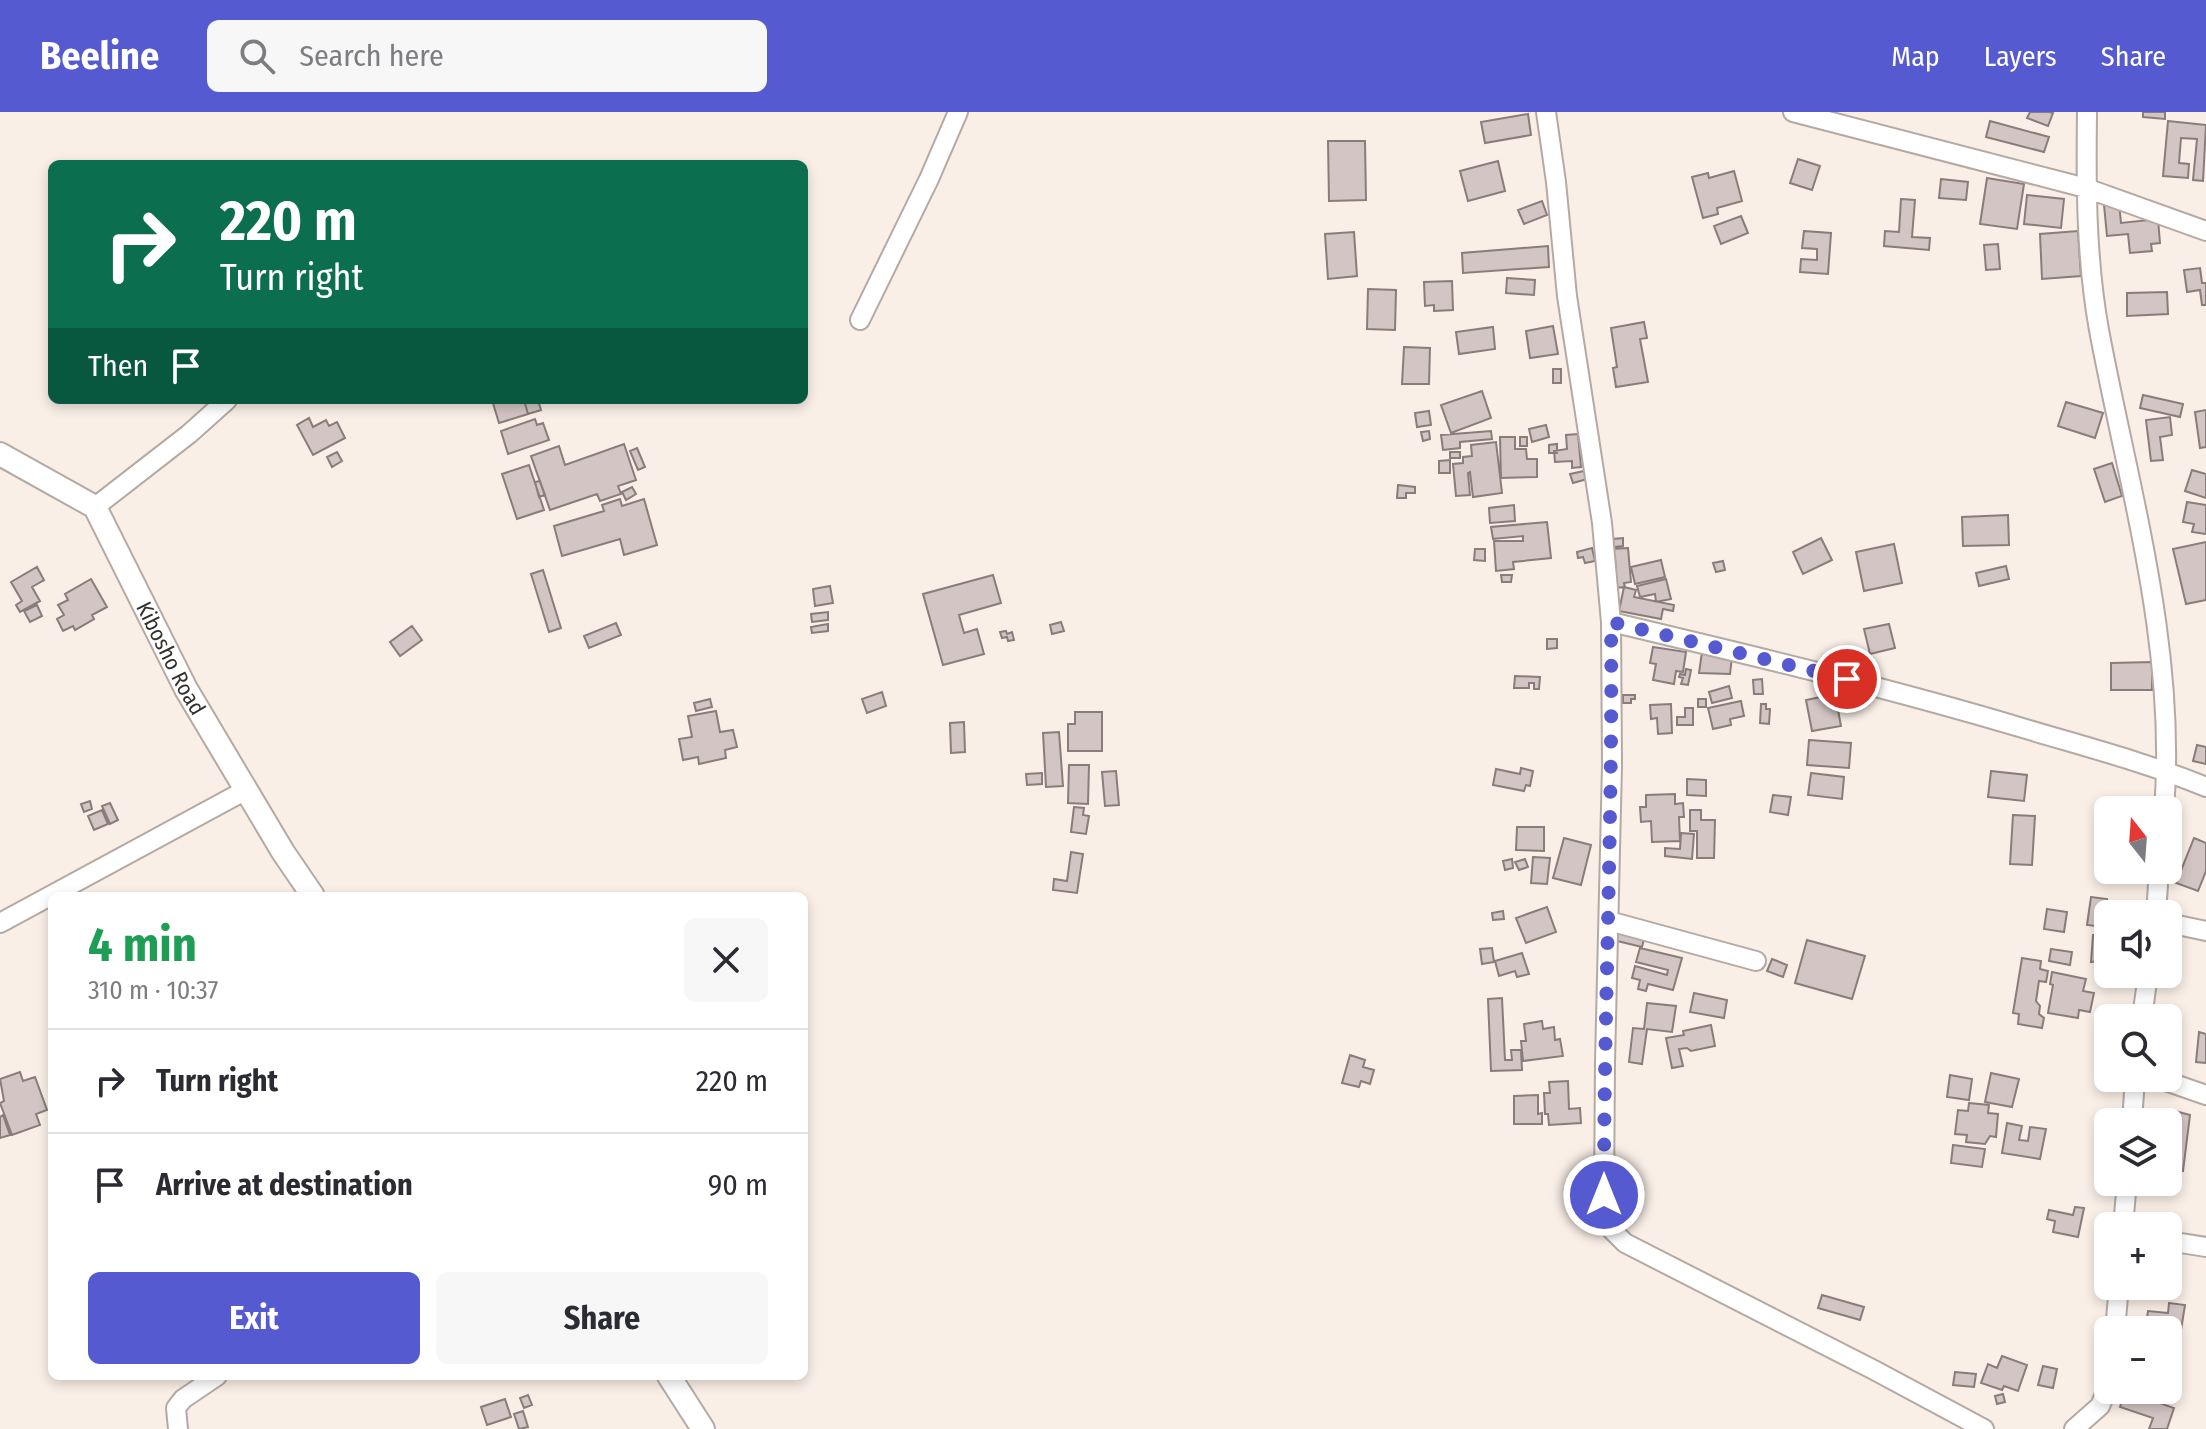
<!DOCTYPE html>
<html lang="en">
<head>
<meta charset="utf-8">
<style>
	:root { --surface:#fff; --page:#f7f7f7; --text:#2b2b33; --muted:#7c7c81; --line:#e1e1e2; --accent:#565ad1 }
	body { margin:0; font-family:"Fira Sans Condensed",sans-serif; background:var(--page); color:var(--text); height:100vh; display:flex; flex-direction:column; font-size:30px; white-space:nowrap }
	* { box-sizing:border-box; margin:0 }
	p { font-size:26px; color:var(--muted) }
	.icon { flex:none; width:44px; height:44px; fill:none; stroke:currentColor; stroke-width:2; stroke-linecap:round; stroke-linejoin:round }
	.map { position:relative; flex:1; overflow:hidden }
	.panel { position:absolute; left:48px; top:780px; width:760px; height:488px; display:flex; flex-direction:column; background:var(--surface); border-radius:12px; box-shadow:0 4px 12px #0003 }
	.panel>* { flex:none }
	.guide { position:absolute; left:48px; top:48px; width:760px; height:244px; border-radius:12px; box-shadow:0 4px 12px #0003; background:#0b6e4f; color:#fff; overflow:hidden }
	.needle { width:52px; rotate:343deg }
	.fabs { position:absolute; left:2094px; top:684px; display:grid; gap:16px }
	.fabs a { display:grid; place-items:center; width:88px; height:88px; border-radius:12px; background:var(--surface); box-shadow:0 4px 12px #0003; font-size:40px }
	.pin { position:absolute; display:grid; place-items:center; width:68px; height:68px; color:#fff; margin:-34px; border:4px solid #fff; border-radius:50%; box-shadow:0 2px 8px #0007 }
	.me { position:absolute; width:88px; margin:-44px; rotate:0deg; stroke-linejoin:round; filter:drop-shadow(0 0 6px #0008) }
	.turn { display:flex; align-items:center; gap:28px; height:168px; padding:0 40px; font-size:36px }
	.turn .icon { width:104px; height:104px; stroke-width:2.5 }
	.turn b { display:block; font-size:56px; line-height:68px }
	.then { display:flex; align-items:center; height:76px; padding:0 40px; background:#0003; gap:16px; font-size:30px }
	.round { display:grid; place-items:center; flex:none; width:84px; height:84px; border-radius:12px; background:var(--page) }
	.summary { display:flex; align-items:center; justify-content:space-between; height:136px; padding:0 40px }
	h1 { font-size:48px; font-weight:700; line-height:60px; color:#1e9e55 }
	.button { display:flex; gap:16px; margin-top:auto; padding:16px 40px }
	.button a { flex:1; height:92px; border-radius:12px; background:var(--accent); color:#fff; font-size:32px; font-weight:700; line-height:92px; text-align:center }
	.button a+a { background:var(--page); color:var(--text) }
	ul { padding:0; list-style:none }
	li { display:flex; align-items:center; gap:24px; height:104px; padding:0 40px; border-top:2px solid var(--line) }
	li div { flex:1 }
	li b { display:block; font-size:30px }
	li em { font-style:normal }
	header { display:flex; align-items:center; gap:48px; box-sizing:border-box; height:112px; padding:0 40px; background:var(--accent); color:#fff }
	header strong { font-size:38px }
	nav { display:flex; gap:44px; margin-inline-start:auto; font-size:28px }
	.search { width:560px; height:72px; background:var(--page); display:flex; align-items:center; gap:20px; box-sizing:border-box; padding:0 28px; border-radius:12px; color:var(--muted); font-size:30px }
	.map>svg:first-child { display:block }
</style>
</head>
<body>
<header>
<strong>Beeline</strong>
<div class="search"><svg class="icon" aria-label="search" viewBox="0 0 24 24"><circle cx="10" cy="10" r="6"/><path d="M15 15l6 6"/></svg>Search here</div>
<nav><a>Map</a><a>Layers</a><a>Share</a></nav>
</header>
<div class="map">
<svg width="2206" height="1317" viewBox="0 0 2206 1317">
	<rect width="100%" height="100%" fill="#f9efe7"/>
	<!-- building -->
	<path fill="#d3c5c3" stroke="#897c7b" stroke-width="2" d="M2030,0H2049L2053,1L2048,14L2027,6Z
		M2143,0H2165V7L2143,5Z
		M1528,2L1531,23L1485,31L1481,10Z
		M1990,9L2049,25L2044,40L1986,25Z
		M2168,9L2206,13L2203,69L2193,68L2197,27L2181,26L2179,51L2189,52L2188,66L2163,64Z
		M1328,29H1365L1366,88L1329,89Z
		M1798,47L1820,54L1812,78L1790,71Z
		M1498,49L1505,79L1468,89L1460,59Z
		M1734,59L1742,89L1717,96L1718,102L1703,106L1692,65L1708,61L1709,66Z
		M1987,66L2024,72L2017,117L1980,112Z
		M1941,67L1968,70L1966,88L1939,86Z
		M2027,83L2064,87L2061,116L2024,112Z
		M1901,87L1915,88L1912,125L1930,126L1929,138L1884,134L1885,119L1899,120Z
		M1542,89L1547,103L1524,112L1518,98Z
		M2119,91L2121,111L2158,107L2160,131L2151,132L2152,139L2130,141L2128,122L2107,124L2104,93Z
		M1741,104L1748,121L1721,132L1714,114Z
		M1804,119L1831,121L1828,162L1800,160L1801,147L1817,148V137L1802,136Z
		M2078,119L2081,164L2042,167L2040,122Z
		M1354,120L1357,164L1328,167L1325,122Z
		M1998,132L2000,157L1986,158L1984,133Z
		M1548,134L1549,155L1463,161L1462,141Z
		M2200,156L2202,171H2206V193H2202L2200,178L2187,180L2184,158Z
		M1507,166L1535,168L1534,183L1506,181Z
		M1452,169L1453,198L1434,199V193L1425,194L1424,170Z
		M1368,177L1396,178L1395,218L1367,217Z
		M2167,180L2168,202L2127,204V181Z
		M1644,210L1647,226L1640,227L1648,270L1616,275L1613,256L1617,255L1611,216Z
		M1553,214L1558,242L1530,246L1526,219Z
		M1493,215L1495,237L1459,242L1456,220Z
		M1404,235L1430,236L1429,272H1402Z
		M1553,257H1561V271H1553Z
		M1482,279L1491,306L1451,321L1441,293Z
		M2143,283L2183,292L2180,305L2140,296Z
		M492,288H524L528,302L499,311Z
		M524,288H538L541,298L528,302Z
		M2066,290L2103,301L2095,326L2058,314Z
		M2206,298V335L2200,336L2195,300Z
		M1429,299L1431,313L1417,315L1415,301Z
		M2170,305L2172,323L2160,325L2163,348L2151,349L2146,308Z
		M309,306L313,315L326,308L329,314L337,310L345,326L313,343L297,313Z
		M535,307L537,313L543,311L549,328L508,342L501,319Z
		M1546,313L1549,325L1532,330L1529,317Z
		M1429,319L1430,327L1423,329L1421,320Z
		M1491,319L1492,327L1460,330V336L1443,338L1441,323Z
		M1578,322L1581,355L1572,356V349L1555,350L1554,339L1567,337L1566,323Z
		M1500,325H1515V337H1526L1527,347H1537V365L1501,366Z
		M1520,325H1527V334H1520Z
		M1496,330L1502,381L1473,385L1470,360L1468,361L1470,383L1456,384L1453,352L1463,351V345L1472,344L1471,333Z
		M624,332L636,368L618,374L621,382L600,389L597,382L550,398L531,344L559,334L565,353Z
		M1557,332V341H1549V333Z
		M637,336L645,355L638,358L630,339Z
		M337,340L342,349L332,355L327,345Z
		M1450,340H1460V346H1450Z
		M1450,348V361H1439V349Z
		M2112,351L2122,384L2105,390L2094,357Z
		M529,353L544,398L517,407L502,362Z
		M2192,358L2206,362V386L2185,379Z
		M1584,359L1587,367L1573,371L1570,362Z
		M540,369L545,383L539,385L535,370Z
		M1398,373L1415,375V381H1406V386H1397Z
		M632,375L636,382L626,388L622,380Z
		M620,387L622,394L644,387L657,433L624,443L620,427L562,444L554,414L604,399L602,393Z
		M2187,390L2206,393V422L2192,420L2194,412L2183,410Z
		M1514,393L1515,409L1490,411L1489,396Z
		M2008,403L2009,433L1963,434L1962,405Z
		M1547,410L1551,446L1513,450L1514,457L1496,459L1494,429H1523V424L1493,427L1491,415Z
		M1623,426V434L1614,435L1613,427Z
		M1821,426L1832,448L1803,462L1793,440Z
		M2206,430V488L2186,492L2173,437Z
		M1894,432L1902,471L1864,479L1856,440Z
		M1592,436L1595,449L1585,451L1583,445L1578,446L1577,440Z
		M1628,436L1631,470L1624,471L1625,475L1614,476L1613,459L1616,458L1615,447H1611L1610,437Z
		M1475,437H1485V449L1474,448Z
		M1661,448L1665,465L1635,472L1631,455Z
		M1723,449L1725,458L1716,460L1713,451Z
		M2006,454L2009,467L1979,474L1976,461Z
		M37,455L44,468L32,475L40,489L20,500L16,493L22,489L11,470Z
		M543,458L561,516L549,520L531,462Z
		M993,463L1001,491L959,503L964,521L977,517L984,542L943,553L923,482Z
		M1501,463H1512L1511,470H1502Z
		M91,467L107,495L92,503L94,507L75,518L73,514L63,519L57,507L64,503L58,493L68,488L65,482Z
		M1666,467L1671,487L1656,490L1655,482L1640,485L1637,474Z
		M830,474L833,491L815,494L813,477Z
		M1624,475L1636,478L1634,485L1674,493L1673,499L1663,497L1661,507L1619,499Z
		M37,493L42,504L30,510L24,499Z
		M828,500V508L812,510L811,502Z
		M1061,510L1064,519L1052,522L1050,513Z
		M616,511L621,523L589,536L584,524Z
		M828,512V519L812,521L811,515Z
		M1889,512L1895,536L1870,542L1864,517Z
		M412,514L422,528L400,544L390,530Z
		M1006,519L1007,522L1012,520L1014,528L1008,529L1007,525L1002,526L1000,520Z
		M1547,527H1557V536L1547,537Z
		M1653,535L1686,540L1683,560L1676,559L1674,572L1653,568L1656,552L1650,551Z
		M1702,540L1732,545L1730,562L1699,561Z
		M2152,550V578H2111V551Z
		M1686,557L1691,558L1688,573L1681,572L1683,566L1679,565L1680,562L1685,563Z
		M1515,564L1540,565L1539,577H1534V571H1529V576H1514Z
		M1762,567L1763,582H1754L1753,568Z
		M1729,574L1732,586L1712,591L1709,580Z
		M882,580L886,594L867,601L862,587Z
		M1835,582L1841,614L1812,619L1806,588Z
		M1623,583H1635V587H1631V591H1623Z
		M710,587L712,595L696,599L694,591Z
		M1698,587H1706V595H1698Z
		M1741,589L1744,604L1730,607L1731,613L1713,617L1708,596Z
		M1671,592L1672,621L1658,622L1657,606L1651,607L1650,593Z
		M1761,592H1766V597H1770L1769,612L1760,611Z
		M1685,596H1693V613H1677V605H1685Z
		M716,599L720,620L733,618L737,635L725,638L726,646L699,652L698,645L683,648L679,627L692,625L688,604Z
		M1075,600H1102V639H1068V612H1075Z
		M964,610L965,640L951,641L950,611Z
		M1059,620L1063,674L1046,675L1043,621Z
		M1809,628L1851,631L1849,656L1807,653Z
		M2197,633L2206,635V652L2193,649Z
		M1069,653H1089L1088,692L1068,691Z
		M1521,656L1533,659L1530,674L1526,673L1524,679L1493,673L1496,657L1520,662Z
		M1116,659L1119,693L1105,694L1102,660Z
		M1991,659L2027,663L2024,689L1988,685Z
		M1042,661V672L1027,673L1026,662Z
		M1811,661L1844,665L1842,687L1808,683Z
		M1687,667L1706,668V684L1687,683Z
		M1675,682V692L1683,691L1684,705H1679L1680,729L1652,730L1651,709L1641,710L1640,695H1646V683Z
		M1773,683L1791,685L1788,703L1770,700Z
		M90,689L92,697L84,700L81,692Z
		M110,691L118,708L110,712L102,694Z
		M1074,695L1084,696L1083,703L1089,704L1086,722L1071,720Z
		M102,698L108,712L94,718L88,704Z
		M1690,698H1701V708H1715L1714,746H1697V719H1690Z
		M2013,703L2035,704L2032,753L2010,752Z
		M1517,715H1544V739L1516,738Z
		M1681,721L1694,722L1692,747L1665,744V736L1680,737Z
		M1564,726L1591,733L1581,773L1553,766Z
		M2194,726L2206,731V759L2198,779L2176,771Z
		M1071,740L1083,742L1077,781L1053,778L1054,767L1067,769Z
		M1533,745L1550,746L1547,772L1531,771Z
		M1512,747L1513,756L1505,758L1503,749Z
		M1525,747L1528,755L1519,758L1515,750Z
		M2091,785L2107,787L2103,815L2087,813Z
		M1547,795L1556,820L1526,831L1516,806Z
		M2047,797L2067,800L2064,820L2044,817Z
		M1503,799L1504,807L1493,808L1492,801Z
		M1615,816L1645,823L1642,835L1613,828Z
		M2093,823H2108V848L2091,850Z
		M1807,828L1865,844L1852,887L1795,871Z
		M1492,836L1494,850L1482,852L1480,837Z
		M1640,836L1682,846L1673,878L1648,872L1646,879L1638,877L1640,868L1632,866L1635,854L1667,863L1668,858L1636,850Z
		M2051,837L2072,840L2070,853L2049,849Z
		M1522,841L1529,862L1517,865L1515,859L1499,864L1495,849Z
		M2022,846L2041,849L2040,857L2048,859L2046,870L2039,869L2036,889L2040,894L2039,902L2044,906L2042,916L2018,912L2019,902L2013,901Z
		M1772,847L1787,853L1783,865L1767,859Z
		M2052,860L2086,867L2083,879L2094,881L2090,900L2079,898L2078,906L2048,901L2053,873L2050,872Z
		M1694,881L1727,888L1724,906L1690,900Z
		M1502,886L1505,948H1512L1511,938H1521L1522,958L1491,959L1488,887Z
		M1647,891L1676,894L1672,920L1647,917L1642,952L1629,950L1633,916L1644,917Z
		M1542,909L1543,917L1554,915L1555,928L1560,927L1563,944L1523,949L1521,929H1526L1524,912Z
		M1711,913L1715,934L1691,939L1687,936L1679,937L1683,954L1672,956L1666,926L1684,923L1683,919Z
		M2199,920L2206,922V951L2196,950Z
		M1350,943L1365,948L1363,955L1374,958L1370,972L1361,969L1359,975L1342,971Z
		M20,960L23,969L35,965L47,998L36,1002L40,1013L12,1023L0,991L4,989L0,967Z
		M1991,961L2019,967L2012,995L1985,990Z
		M1950,963L1972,967L1969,988L1947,985Z
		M1568,969L1569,997L1580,996L1581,1011L1549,1013L1548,1002H1545L1544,981H1550L1549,970Z
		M1538,983V1002L1542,1001V1012H1514V984Z
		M1969,991L1989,993L1988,1001L1998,1002L1996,1025L1990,1024L1985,1032L1966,1030L1967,1023L1955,1022L1958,998L1968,999Z
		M2175,999L2190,1003L2183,1059L2168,1058V1010H2163L2164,1008L2172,1009Z
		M3,1003L10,1023L0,1026V1005Z
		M2007,1011L2022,1014L2019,1028L2028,1029L2030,1015L2046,1017L2040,1047L2002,1041Z
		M1953,1033L1985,1037L1982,1055L1951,1051Z
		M2075,1095L2084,1096L2078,1125L2053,1120L2055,1109L2047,1107L2049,1098L2073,1103Z
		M2168,1140L2181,1142L2178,1173L2168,1172Z
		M1822,1183L1864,1195L1860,1208L1818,1196Z
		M2169,1191L2185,1193L2181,1218L2146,1213L2148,1199L2168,1201Z
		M2002,1244L2027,1253L2018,1279L2004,1274L2002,1278L1981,1271L1988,1252L1997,1256Z
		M2043,1254L2057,1257L2053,1276L2038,1273Z
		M1955,1260L1976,1262L1974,1275L1953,1273Z
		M2126,1279L2174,1296L2167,1317H2149L2153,1306L2120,1295Z
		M2003,1282L2005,1290L1997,1292L1995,1284Z
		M528,1283L532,1293L524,1296L520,1286Z
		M505,1287L511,1305L487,1313L481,1295Z
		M523,1299L528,1315L519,1317L514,1302Z"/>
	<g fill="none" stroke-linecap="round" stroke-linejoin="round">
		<defs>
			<path id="minor" d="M1546,0L1556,70L1567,184L1602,411L1611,510L1612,653L1605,950L1604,1083L1612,1118L1625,1131L1874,1258L1984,1317
				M1793,0L2086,76L2206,119
				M2087,0C2086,73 2086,146 2099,218C2129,378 2177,534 2164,698
				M860,208L929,67L958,0
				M95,395L189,322L227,288
				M1611,510C1750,543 1889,576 2026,617C2086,635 2148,651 2206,675
				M2156,802L2159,758
				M1609,809L1756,849
				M0,811L246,678
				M2168,811L2206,819
				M2142,906L2148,862
				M2157,966L2206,983
				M2132,1010L2135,966
				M2123,1114L2127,1070
				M2168,1129L2206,1135
				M2115,1218L2119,1174
				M178,1317L176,1296L183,1287L217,1264
				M2074,1317L2100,1294L2108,1275"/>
			<g id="major">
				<path id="s1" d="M0,342L95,395L186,577L283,740L313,784"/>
				<path d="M669,1264L703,1317"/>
			</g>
		</defs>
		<!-- minor casing -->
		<use href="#minor" stroke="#b4aaa3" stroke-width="22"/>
		<!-- major casing -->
		<use href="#major" stroke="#b4aaa3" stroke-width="26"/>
		<!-- minor -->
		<use href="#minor" stroke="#fff" stroke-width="18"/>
		<!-- major -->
		<use href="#major" stroke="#fff" stroke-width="22"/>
	</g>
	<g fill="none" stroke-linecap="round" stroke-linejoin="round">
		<!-- route -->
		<path stroke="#565ad1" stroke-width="14" stroke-dasharray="0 25.2" d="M1604,1083C1604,892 1613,701 1611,510L1847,567"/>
	</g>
	<g text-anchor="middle" stroke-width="8" stroke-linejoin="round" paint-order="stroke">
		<!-- street labels -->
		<g font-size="22" fill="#332f2c" stroke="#fff">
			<text dy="8" stroke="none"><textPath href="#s1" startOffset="278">Kibosho Road</textPath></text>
		</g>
	</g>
</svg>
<div class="fabs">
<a><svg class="needle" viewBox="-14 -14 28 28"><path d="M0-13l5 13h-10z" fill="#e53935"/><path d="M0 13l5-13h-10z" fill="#7c7c81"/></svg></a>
<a><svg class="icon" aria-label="sound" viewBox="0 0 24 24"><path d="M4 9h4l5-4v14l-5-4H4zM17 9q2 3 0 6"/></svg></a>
<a><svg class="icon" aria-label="search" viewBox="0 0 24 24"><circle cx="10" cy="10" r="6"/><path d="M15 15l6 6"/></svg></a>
<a><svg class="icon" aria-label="layers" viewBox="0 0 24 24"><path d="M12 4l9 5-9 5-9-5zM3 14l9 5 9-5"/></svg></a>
<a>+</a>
<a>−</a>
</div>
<div class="pin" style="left:1847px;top:567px;background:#d93025"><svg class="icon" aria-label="arrive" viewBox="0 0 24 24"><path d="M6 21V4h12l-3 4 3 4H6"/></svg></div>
<svg class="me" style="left:1604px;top:1083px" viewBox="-20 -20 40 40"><circle r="17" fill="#565ad1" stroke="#fff" stroke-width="3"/><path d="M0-11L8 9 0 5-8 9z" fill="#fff"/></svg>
<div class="guide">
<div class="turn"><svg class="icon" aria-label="right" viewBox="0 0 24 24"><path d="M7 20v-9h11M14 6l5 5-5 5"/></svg><div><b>220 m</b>Turn right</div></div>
<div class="then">Then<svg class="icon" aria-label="arrive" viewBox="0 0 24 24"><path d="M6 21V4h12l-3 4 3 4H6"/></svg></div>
</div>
<section class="panel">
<div class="summary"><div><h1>4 min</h1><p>310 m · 10:37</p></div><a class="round"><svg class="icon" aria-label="close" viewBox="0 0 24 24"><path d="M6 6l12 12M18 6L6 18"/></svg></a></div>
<ul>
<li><svg class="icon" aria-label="right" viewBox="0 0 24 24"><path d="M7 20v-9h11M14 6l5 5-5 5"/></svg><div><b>Turn right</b></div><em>220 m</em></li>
<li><svg class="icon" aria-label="arrive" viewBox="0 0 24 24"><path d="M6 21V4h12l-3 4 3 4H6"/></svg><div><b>Arrive at destination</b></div><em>90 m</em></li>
</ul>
<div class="button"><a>Exit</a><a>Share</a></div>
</section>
</div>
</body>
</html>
